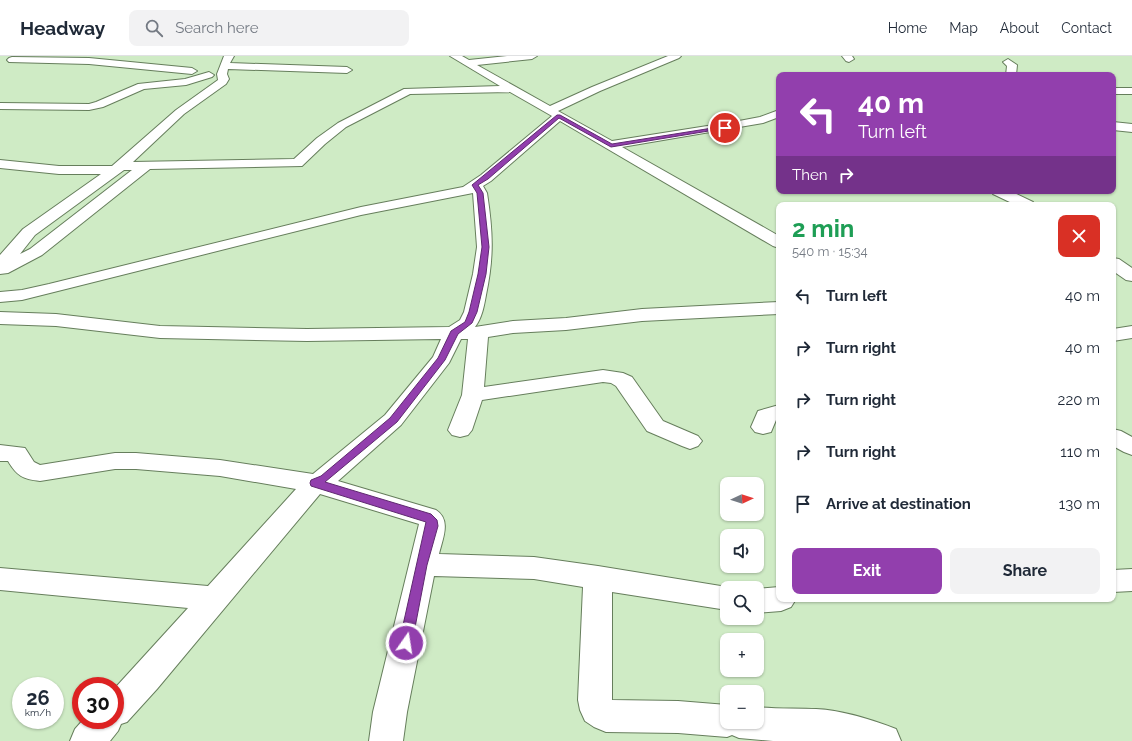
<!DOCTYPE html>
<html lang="en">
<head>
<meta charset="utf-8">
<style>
	:root { --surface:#fff; --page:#f2f2f3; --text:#1f2937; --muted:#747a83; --line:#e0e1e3; --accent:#923fad }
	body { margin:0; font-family:Raleway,sans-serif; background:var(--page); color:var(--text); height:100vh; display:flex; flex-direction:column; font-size:15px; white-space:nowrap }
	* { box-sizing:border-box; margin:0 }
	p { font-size:13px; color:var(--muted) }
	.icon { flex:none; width:22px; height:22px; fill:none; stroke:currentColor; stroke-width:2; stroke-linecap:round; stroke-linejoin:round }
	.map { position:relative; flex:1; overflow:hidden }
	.side { position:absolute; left:776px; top:146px; width:340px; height:400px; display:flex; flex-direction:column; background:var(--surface); border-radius:8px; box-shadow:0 1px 3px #0004 }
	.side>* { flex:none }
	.guide { position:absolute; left:776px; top:16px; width:340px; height:122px; border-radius:8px; box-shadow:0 1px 3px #0004; background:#923fad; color:#fff; overflow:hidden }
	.needle { width:26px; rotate:86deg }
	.buttons { position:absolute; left:720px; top:421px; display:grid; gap:8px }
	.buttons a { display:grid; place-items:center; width:44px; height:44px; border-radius:8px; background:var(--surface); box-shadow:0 1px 3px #0004; font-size:20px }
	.speed { position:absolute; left:12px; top:621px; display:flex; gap:8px; font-size:20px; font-weight:700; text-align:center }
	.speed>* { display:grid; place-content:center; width:52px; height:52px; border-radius:50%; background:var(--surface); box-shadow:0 1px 3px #0004; line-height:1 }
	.speed small { font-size:10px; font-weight:400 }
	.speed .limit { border:6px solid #d22; background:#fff; color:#111 }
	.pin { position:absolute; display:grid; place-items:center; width:34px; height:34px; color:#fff; margin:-17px; border:2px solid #fff; border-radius:50%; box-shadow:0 1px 4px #0007 }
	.me { position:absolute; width:44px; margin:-22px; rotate:13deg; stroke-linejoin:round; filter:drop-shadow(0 0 3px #0008) }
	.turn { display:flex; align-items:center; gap:14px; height:84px; padding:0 16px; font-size:18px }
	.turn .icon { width:52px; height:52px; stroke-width:2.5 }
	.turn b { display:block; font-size:28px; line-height:34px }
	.then { display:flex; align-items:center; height:38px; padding:0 16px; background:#0003; gap:8px; font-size:15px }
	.round { display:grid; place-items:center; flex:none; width:42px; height:42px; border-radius:8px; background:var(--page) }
	.overview { display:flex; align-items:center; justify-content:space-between; height:68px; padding:0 16px }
	h1 { font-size:24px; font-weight:700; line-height:30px; color:#1e9e55 }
	.button { display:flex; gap:8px; margin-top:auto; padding:8px 16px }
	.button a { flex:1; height:46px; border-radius:8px; background:var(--accent); color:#fff; font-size:16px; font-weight:700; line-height:46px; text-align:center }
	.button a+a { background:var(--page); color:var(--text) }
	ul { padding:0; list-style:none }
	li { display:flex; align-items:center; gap:12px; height:52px; padding:0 16px }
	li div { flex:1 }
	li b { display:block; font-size:15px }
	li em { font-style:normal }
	header { display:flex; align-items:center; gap:24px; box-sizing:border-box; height:56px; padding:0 20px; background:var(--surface); border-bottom:1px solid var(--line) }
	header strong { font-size:19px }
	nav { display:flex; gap:22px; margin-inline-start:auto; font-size:14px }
	.search { width:280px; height:36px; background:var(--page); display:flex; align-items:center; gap:10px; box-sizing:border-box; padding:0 14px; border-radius:8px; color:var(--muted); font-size:15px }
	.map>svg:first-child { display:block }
</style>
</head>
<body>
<header>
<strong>Headway</strong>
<div class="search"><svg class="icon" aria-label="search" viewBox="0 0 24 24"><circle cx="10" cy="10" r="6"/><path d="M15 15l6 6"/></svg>Search here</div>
<nav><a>Home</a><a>Map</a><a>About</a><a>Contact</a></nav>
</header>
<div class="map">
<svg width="1132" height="685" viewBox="0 0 1132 685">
	<rect width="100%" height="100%" fill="#cfebc5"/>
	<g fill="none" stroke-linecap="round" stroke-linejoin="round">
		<defs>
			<path id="minor" d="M224,0H234L230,7L347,11L352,14L347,17L228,13L227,18L229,23L226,28L184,58L133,106L294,103L317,82L338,67L404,33L500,30L450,0H462L469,4L507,0H537L532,3L477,9L550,50L592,31L668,0H681L679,2L600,35L558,55L612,85L739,65L760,61L779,54V61L763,67L622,91L779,180V192L773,190L560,65L491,125L483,130L487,137C493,176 494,201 486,239C484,250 482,262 475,271L513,265L566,262L642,253L779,246V258L642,265L566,274L513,277L488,281L484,331L603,314L623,317L632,321L663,365L698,380L702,385L698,390L690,393L682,390L647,375L616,330L611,327L603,326L482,344L472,374L468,379L460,381L452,379L448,374L462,339L468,283H461L449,307L401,369L338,425L436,454C452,464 442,484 439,498L534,501L598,510L733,532H727V554L612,536V644L678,645L727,649V666H757V651C777,653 796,652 816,653C841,654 873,664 896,673L901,685H773L739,682L732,679L727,681L678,677L606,676L594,671L585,665L580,654L578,644L583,531L534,523L434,520L407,656L403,685H369L373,656L419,468L320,438L157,633L127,666L121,668L118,675L110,685H70L75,673L83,664H115V632L188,552L0,534V512L208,530L296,433L220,420L136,413H115L40,425C23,423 17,420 8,405H0V389L25,392L34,406L40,409L115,397H136L220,404L313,418L385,359L433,301L441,283L307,285L160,282L56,270L0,268V256L56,258L160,270L307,273L449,271L460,264L464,256L473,218L477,191L473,137L361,159L22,244L0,246V236L22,234L49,228L361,151L463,131L481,119L552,60L510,36L410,38L346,71L325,88L302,110L150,113L42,199L8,217L0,218V199L23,173L101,118H59L0,112V104L59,110H112L176,54L218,24L217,18ZM124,114H132L30,193L20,198L35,179Z
				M842,0H852L854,3L849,6L846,5Z
				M12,1L89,2L192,12L197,15L192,18L89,8L9,6L7,4L9,2Z
				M1008,3L1017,9L1016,19H1006L1007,10L1003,6Z
				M209,16L214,19L212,21L186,29L144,33L103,51L89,54L0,53V47L89,48L96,46L138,28L185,23Z
				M1113,32H1132V38H1113Z
				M1113,66L1132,68V76L1113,74Z
				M991,135H1010L1033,146L1035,149H1016L993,138Z
				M1113,202L1119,203L1132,212V225L1126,224L1113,215Z
				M1132,270V282L1113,285V273Z
				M779,349V363L776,364L771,376L763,378L755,376L751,371L758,355Z
				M1113,373L1121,375L1132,381V399L1124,396L1113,390Z
				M1132,513V535L1113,536V514Z
				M779,531V543H796L791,551L781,555L757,557V533Z"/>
		</defs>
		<!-- minor casing -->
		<use href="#minor" stroke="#667e5c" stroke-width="2"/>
		<!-- minor -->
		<use href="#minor" fill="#fff" fill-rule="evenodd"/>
	</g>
	<!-- route -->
	<path fill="#923fad" stroke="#5f2970" d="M557,59H560L612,88L725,70L727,72L611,91L559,62L488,123L478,129L483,137L489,191L486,218L477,256L472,267L458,278L445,304L397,366L325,426L431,458L437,464L438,470L427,509L412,587L410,591L406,592L401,591L399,587L426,466L311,430L310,427L311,424L321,420L390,362L438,302L451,275L465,266L469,256L478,218L482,191L477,137L472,129Z"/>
</svg>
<div class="buttons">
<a><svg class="needle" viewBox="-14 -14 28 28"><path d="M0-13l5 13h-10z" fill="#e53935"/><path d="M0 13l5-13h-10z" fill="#747a83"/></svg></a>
<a><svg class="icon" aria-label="sound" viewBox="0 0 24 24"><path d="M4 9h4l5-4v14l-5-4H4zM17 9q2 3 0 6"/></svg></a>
<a><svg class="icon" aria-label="search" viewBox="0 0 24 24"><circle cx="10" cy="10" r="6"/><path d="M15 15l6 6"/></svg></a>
<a>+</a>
<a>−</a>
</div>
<div class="speed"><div>26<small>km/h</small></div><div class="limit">30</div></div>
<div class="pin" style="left:725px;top:72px;background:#d93025"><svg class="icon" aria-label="arrive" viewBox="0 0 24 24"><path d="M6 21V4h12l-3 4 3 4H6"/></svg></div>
<svg class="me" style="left:406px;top:587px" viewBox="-20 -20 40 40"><circle r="17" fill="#923fad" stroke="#fff" stroke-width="3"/><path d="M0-11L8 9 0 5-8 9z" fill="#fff"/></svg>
<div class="guide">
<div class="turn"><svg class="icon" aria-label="left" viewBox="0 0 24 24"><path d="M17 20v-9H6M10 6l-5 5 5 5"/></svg><div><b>40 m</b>Turn left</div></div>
<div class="then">Then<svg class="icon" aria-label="right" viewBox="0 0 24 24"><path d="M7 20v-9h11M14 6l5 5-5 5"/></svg></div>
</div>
<section class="side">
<div class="overview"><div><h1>2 min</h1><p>540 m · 15:34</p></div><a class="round" style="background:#d93025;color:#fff"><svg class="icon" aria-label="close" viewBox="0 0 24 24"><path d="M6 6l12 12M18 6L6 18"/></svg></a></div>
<ul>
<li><svg class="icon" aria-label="left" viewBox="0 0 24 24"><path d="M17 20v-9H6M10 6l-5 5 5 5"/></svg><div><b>Turn left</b></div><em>40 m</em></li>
<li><svg class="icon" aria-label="right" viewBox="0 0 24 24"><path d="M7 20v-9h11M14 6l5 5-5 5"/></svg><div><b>Turn right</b></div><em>40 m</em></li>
<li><svg class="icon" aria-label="right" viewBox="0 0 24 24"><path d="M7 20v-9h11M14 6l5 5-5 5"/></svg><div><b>Turn right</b></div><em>220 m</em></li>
<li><svg class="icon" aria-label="right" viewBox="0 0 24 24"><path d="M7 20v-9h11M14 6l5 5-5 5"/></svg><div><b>Turn right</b></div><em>110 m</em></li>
<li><svg class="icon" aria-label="arrive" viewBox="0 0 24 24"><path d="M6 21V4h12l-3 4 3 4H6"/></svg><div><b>Arrive at destination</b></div><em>130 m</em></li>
</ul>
<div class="button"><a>Exit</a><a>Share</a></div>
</section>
</div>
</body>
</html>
